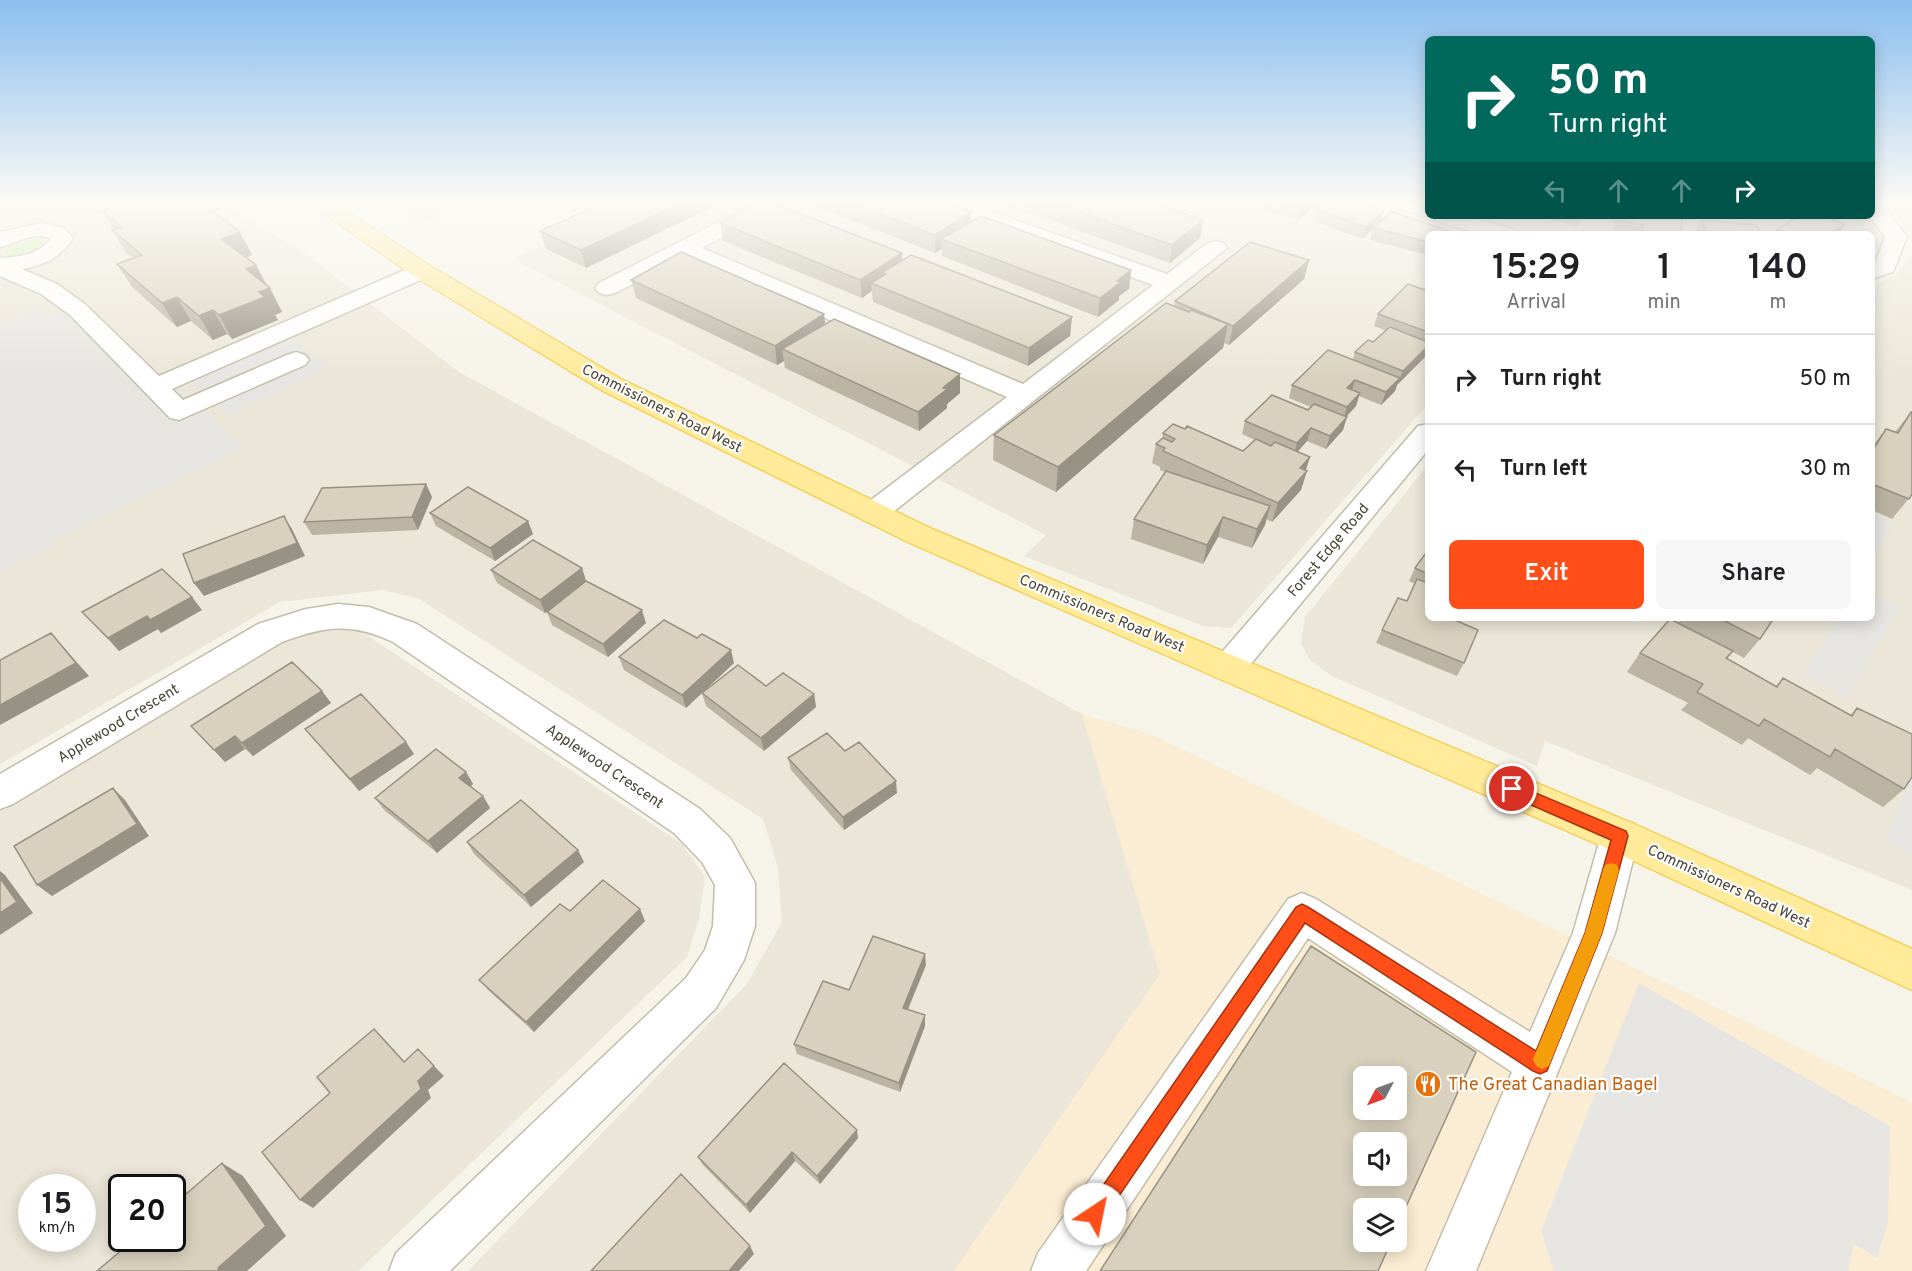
<!DOCTYPE html>
<html lang="en">
<head>
<meta charset="utf-8">
<style>
	:root { --surface:#fff; --page:#f6f6f6; --text:#202124; --muted:#757577; --line:#e0e0e0; --accent:#ff4e17 }
	body { margin:0; font-family:Overpass,sans-serif; background:var(--page); color:var(--text); height:100vh; display:flex; flex-direction:column; font-size:22px; white-space:nowrap }
	* { box-sizing:border-box; margin:0 }
	p { font-size:20px; color:var(--muted) }
	.icon { flex:none; width:33px; height:33px; fill:none; stroke:currentColor; stroke-width:2; stroke-linecap:round; stroke-linejoin:round }
	.map { position:relative; flex:1; overflow:hidden }
	.panel { position:absolute; left:1425px; top:231px; width:450px; height:390px; display:flex; flex-direction:column; background:var(--surface); border-radius:9px; box-shadow:0 3px 15px #0003 }
	.panel>* { flex:none }
	.hud { position:absolute; left:1425px; top:36px; width:450px; height:183px; border-radius:9px; box-shadow:0 3px 15px #0003; background:#00695c; color:#fff; overflow:hidden }
	.needle { width:39px; rotate:229deg }
	.fabs { position:absolute; left:1353px; top:1066px; display:grid; gap:12px }
	.fabs a { display:grid; place-items:center; width:54px; height:54px; border-radius:9px; background:var(--surface); box-shadow:0 3px 15px #0003; font-size:30px }
	.speed { position:absolute; left:18px; top:1174px; display:flex; gap:12px; font-size:30px; font-weight:700; text-align:center }
	.speed>* { display:grid; place-content:center; width:78px; height:78px; border-radius:50%; background:var(--surface); box-shadow:0 3px 15px #0003; line-height:1 }
	.speed small { font-size:15px; font-weight:400 }
	.speed .limit { border:3px solid #111; border-radius:9px; background:#fff; color:#111 }
	.pin { position:absolute; display:grid; place-items:center; width:51px; height:51px; color:#fff; margin:-26px; border:3px solid #fff; border-radius:50%; box-shadow:0 2px 6px #0007 }
	.me { position:absolute; width:66px; margin:-33px; rotate:34deg; stroke-linejoin:round; filter:drop-shadow(0 0 4px #0008) }
	.turn { display:flex; align-items:center; gap:21px; height:126px; padding:0 24px; font-size:27px }
	.turn .icon { width:78px; height:78px; stroke-width:2.5 }
	.turn b { display:block; font-size:42px; line-height:51px }
	.lanes { display:flex; align-items:center; height:57px; padding:0 24px; background:#0003; justify-content:center; gap:30px; direction:ltr }
	.lanes .off { opacity:.35 }
	.eta { display:flex; justify-content:space-evenly; align-items:center; height:102px; text-align:center }
	.eta b { font-size:36px; font-weight:600; line-height:42px }
	.button { display:flex; gap:12px; margin-top:auto; padding:12px 24px }
	.button a { flex:1; height:69px; border-radius:9px; background:var(--accent); color:#fff; font-size:24px; font-weight:600; line-height:69px; text-align:center }
	.button a+a { background:var(--page); color:var(--text) }
	ul { padding:0; list-style:none }
	li { display:flex; align-items:center; gap:18px; height:90px; padding:0 24px; border-top:2px solid var(--line) }
	li div { flex:1 }
	li b { display:block; font-size:22px }
	li em { font-style:normal }
	.map>svg:first-child { display:block }
</style>
</head>
<body>
<div class="map">
<svg width="1912" height="1271" viewBox="0 0 1912 1271">
	<rect width="100%" height="100%" fill="#f6f3e9"/>
	<!-- residential -->
	<path fill="#ebe6d7" fill-rule="evenodd" d="M0,203H221L303,252L459,372L1082,714L1160,974L954,1271H468L747,984L782,922L778,868L763,819L419,599L383,590L280,602L0,764Z
		M390,203H467L422,223Z
		M631,203H1376L1479,234H1428V404L1231,628L1203,626L1024,556L1046,535L513,259Z
		M1885,203H1912V246L1907,229Z
		M1476,216H1866L1876,229L1872,246V234H1539Z
		M1912,253V890L1545,741L1537,766L1332,676L1310,660L1301,643L1305,617L1428,465V618H1872V286L1898,273Z
		M335,628L362,632L682,844L705,877L699,919L687,957L358,1271H0V811L267,647L304,633ZM32,1188H82V1239H32ZM122,1188H172V1239H122Z"/>
	<!-- commercial -->
	<path fill="#faedd3" fill-rule="evenodd" d="M1082,714L1151,734L1912,1102V1271H954L1160,974ZM1364,1077H1396V1110H1364ZM1364,1143H1396V1176H1364ZM1364,1209H1396V1242H1364Z"/>
	<!-- green -->
	<path fill="#ccefae" d="M36,239L43,244C34,254 14,261 3,252L12,244Z"/>
	<!-- parking -->
	<path fill="#e7e5e1" d="M81,306L191,399L203,394L191,382L293,339L328,368L229,415L215,404L203,409L244,448L51,540L54,546L0,571V325L38,310L46,319Z
		M1872,513L1894,522L1872,560Z
		M1872,593L1900,606L1847,697L1804,674L1839,618H1872Z
		M1912,775V854L1885,841Z
		M1639,983L1890,1126L1888,1223L1877,1258L1854,1244L1848,1271H1554L1541,1231Z"/>
	<g fill="none" stroke-linecap="round" stroke-linejoin="round">
		<defs>
			<path id="minor" d="M755,203H782L779,207L702,248L1023,384L1153,285L940,207L937,203H968L1167,274L1208,243L1216,241L1224,243L1227,248L883,520L873,523L863,520L858,513L863,506L1007,397L685,257L615,293L607,295L599,293L595,288L599,283Z
				M1391,203H1425L1428,204V216H1467L1513,229L1516,234H1482L1436,221L1433,216L1428,217L1394,207Z
				M1872,203H1882L1907,237L1893,272L1872,279V264L1875,263L1885,237L1869,216H1872Z
				M42,223L64,228L73,238C61,258 44,265 22,269L57,284L86,305L159,376L414,266L422,264L430,266L433,271L430,276L172,389L183,400L287,355L296,352L305,355L309,360L305,365L179,420L170,418L70,315L41,294L0,276V258C19,257 38,255 51,239C35,230 16,243 0,247V232Z
				M1428,424V450L1240,677L1228,681L1216,677L1211,668L1216,659L1418,426Z
				M338,604L369,607L417,624L700,809L730,838L755,883V926L744,960L716,1008L450,1271H389L396,1253L686,978L705,950L713,926L715,885L702,862L674,833L393,642C351,622 325,626 282,642L13,804L0,809V774L258,624L306,609Z
				M1620,819L1634,824L1639,836L1615,933L1476,1271H1426L1512,1072L1308,938L1086,1271H1031L1038,1253L1288,899L1302,893L1316,899L1530,1032L1573,933L1601,836L1606,824Z"/>
			<path id="major" d="M309,203H334L430,266L621,379L932,529L1634,824L1912,949V990L1606,848L910,543L603,391L414,276Z"/>
		</defs>
		<!-- minor casing -->
		<use href="#minor" stroke="#c3bdaa" stroke-width="3"/>
		<!-- major casing -->
		<use href="#major" stroke="#f2d25b" stroke-width="3"/>
		<!-- minor -->
		<use href="#minor" fill="#fff" fill-rule="evenodd"/>
		<!-- major -->
		<use href="#major" fill="#ffeb99" fill-rule="evenodd"/>
	</g>
	<!-- wall -->
	<path fill="#bbb4a3" d="M603,203L586,268L546,249L540,231Z
		M808,203H947L971,212V222L1131,270L1129,289L1119,296V300L1098,317L942,256V249L935,253Z
		M999,203H1018L1012,208Z
		M1021,203H1152L1203,220L1200,238L1170,263L1021,210Z
		M1317,203L1299,220L1246,204Z
		M1316,209L1381,221L1451,232L1450,234H1428V255L1370,240L1373,229L1362,239L1313,221Z
		M102,211L252,255L246,258L256,265L282,312L275,315L278,320L232,339L227,334L213,340L191,321L177,327L132,287L117,264L133,258L126,253L112,230L113,229Z
		M1537,216H1584L1577,227Z
		M1617,216H1682L1681,234H1619L1613,233L1614,221Z
		M1795,216H1841L1837,221L1845,224L1839,234H1774L1776,230L1796,218Z
		M1701,220L1761,234H1695L1694,232Z
		M720,223L902,260L1072,317L1070,336L1028,366L873,302L872,291L862,298L723,241Z
		M1309,260L1304,279L1229,345L1224,343L1223,348L1056,492L993,460L994,435L1174,306L1175,301Z
		M631,280L824,314L825,324L960,393L947,404V408L919,431L785,368L784,361L777,365L636,298Z
		M1428,291V351L1426,356L1398,384L1397,383L1395,391L1381,405L1359,396L1356,406L1346,417L1343,430L1326,449L1307,441L1297,452L1305,471L1301,490L1272,522L1266,519L1265,525L1252,548L1218,537L1203,564L1131,539L1134,519L1165,472L1160,470V467L1152,463L1156,444L1162,439L1163,433L1243,451L1255,440L1242,434L1245,421L1308,410L1311,407L1289,398L1292,385L1353,359L1355,352L1373,342L1385,330L1374,326L1378,314Z
		M1911,412H1912V496H1911L1892,519L1872,510V447L1886,429L1895,432Z
		M426,484L432,497L418,530L312,535L304,522Z
		M430,513L528,521L533,534L495,561L436,526Z
		M1428,550V618L1464,663L1457,676L1376,643L1382,630L1407,601L1415,584L1409,581L1415,568Z
		M582,568L586,581L646,623L608,657L552,625L547,612L567,596L545,613L497,583L491,570Z
		M202,610L161,633L158,629L119,651L82,612Z
		M1681,618H1774L1760,639L1744,658L1733,652L1727,659L1776,686L1783,678L1850,715L1857,708L1904,789L1883,807L1817,768L1810,775L1748,738L1742,745L1681,710L1688,703L1627,672L1640,653L1678,623Z
		M619,657L734,663L686,708L624,670Z
		M766,686L814,694L816,707L764,751L706,706L702,693Z
		M322,691L331,703L253,756L245,749L225,762L191,726Z
		M305,729L414,754L359,791L315,741Z
		M845,751L897,793L844,830L791,770L788,758Z
		M466,772L473,784L471,786L483,796L490,808L437,853L384,810L375,798Z
		M467,842L584,862L531,907L474,854Z
		M570,911L645,921L534,1032L488,990L479,980Z
		M926,965L908,1010L925,1015V1026L900,1092L797,1054L794,1044L849,990Z
		M858,1138L820,1184L795,1161L750,1213L703,1165L698,1157Z"/>
	<!-- shaded-wall -->
	<path fill="#989284" d="M681,203H721L586,268L581,250Z
		M1012,203H1018L1012,208Z
		M1307,203H1317L1299,220L1302,208Z
		M1384,211L1380,223L1362,239L1366,227Z
		M971,212V230L941,239L942,249L935,253V235Z
		M1582,216H1584L1577,227Z
		M1203,220L1200,238L1170,263L1172,245Z
		M1845,224L1839,234H1830Z
		M240,232L252,255L234,262L221,239Z
		M902,253L903,271L886,274L883,272L884,284L871,283L872,291L862,298L860,280Z
		M1309,260L1304,279L1229,345L1233,326Z
		M256,265L268,289L270,288L282,312L275,315L278,320L232,339L219,315L246,269Z
		M1131,270L1129,289L1119,296V300L1098,317L1100,298L1117,281Z
		M177,297L191,321L177,327L162,303Z
		M213,310L227,334L213,340L199,316Z
		M824,314L826,333L782,349L784,361L777,365L775,346Z
		M1072,317L1070,336L1028,366L1029,348Z
		M1228,324L1223,348L1056,492L1058,467Z
		M1428,346V351L1426,356L1398,384L1403,371Z
		M960,374V393L947,404V408L919,431L918,412L943,388Z
		M1400,378L1395,391L1381,405L1386,392Z
		M1355,380L1351,393L1347,388Z
		M1360,393L1356,406L1343,420L1347,407Z
		M1347,417L1343,430L1326,449L1330,436Z
		M1311,428L1307,441L1293,457L1297,443Z
		M1310,457L1305,473L1307,471L1301,490L1272,522L1278,503L1300,468Z
		M426,484L432,497L418,530L412,517Z
		M1270,506L1265,525L1252,548L1257,529Z
		M284,516L292,529L305,556L204,596L194,583Z
		M1223,517L1218,537L1203,564L1207,545Z
		M528,521L533,534L495,561L490,548Z
		M582,568L586,581L545,613L540,600Z
		M192,597L202,610L161,633L150,620Z
		M642,610L646,623L608,657L603,644Z
		M147,616L158,629L119,651L108,638Z
		M51,633L89,676L0,725V705Z
		M731,650L734,663L686,708L682,695Z
		M322,691L331,703L253,756L242,743Z
		M814,694L816,707L764,751L761,738Z
		M235,736L245,749L225,762L214,750Z
		M406,742L414,754L359,791L350,779Z
		M466,772L473,784L466,790L459,778Z
		M896,781L897,793L844,830L843,817Z
		M113,788L125,800L149,836L52,896L37,885Z
		M483,796L490,808L437,853L428,841Z
		M578,850L584,862L531,907L524,895Z
		M0,871L5,875L33,913L0,935Z
		M640,909L645,921L534,1032L526,1022Z
		M925,954L926,965L904,1018L903,1008Z
		M925,1015V1026L900,1092L899,1083Z
		M374,1029L384,1039L414,1072L404,1062Z
		M434,1066L444,1076L428,1090L431,1098L313,1208L300,1200L418,1081Z
		M857,1130L858,1138L820,1184L817,1176Z
		M792,1152L795,1161L750,1213L746,1205Z
		M222,1163L243,1176L286,1236L247,1271H219L218,1268Z
		M164,1180L187,1192L178,1201L172,1193V1188H169Z
		M750,1246L754,1254L739,1271H729Z"/>
	<!-- building -->
	<path fill="#d9d1bd" stroke="#989284" stroke-width="1.5" fill-rule="evenodd" d="M120,203H184L186,204L189,203H201L240,232L221,239L256,265L246,269L270,288L259,292L265,297L219,315L213,310L199,316L177,297L162,303L117,264L142,255L112,230L121,227L102,211Z
		M603,203H681L581,250L540,231Z
		M757,203H772L902,253L860,280L720,223Z
		M852,203H947L971,212L935,235Z
		M1053,203H1152L1203,220L1172,245Z
		M1287,203H1307L1302,208Z
		M1323,203H1360L1384,211L1366,227L1316,209Z
		M1391,211L1451,232L1449,234H1428V242L1374,228Z
		M981,216L1131,270L1117,281L1121,282L1100,298L941,239Z
		M1619,216H1682L1681,234H1651L1642,232L1643,225L1618,220Z
		M1799,216H1823L1845,224L1830,234H1788L1776,230Z
		M1701,220L1756,225L1761,234H1708Z
		M1250,242L1309,260L1233,326L1175,301Z
		M681,252L824,314L775,346L631,280Z
		M911,255L1072,317L1029,348L871,283L886,274L883,272Z
		M1408,284L1428,291V332L1378,314Z
		M1166,303L1189,312L1191,310L1228,324L1058,467L994,435Z
		M834,319L960,374L943,388L947,389L918,412L782,349Z
		M1390,327L1428,342V346L1403,371L1355,352L1368,340L1373,342Z
		M1328,350L1400,378L1386,392L1355,380L1347,388L1360,393L1347,407L1292,385Z
		M1272,395L1308,410L1314,404L1347,417L1330,436L1311,428L1297,443L1245,421Z
		M1911,412H1912V494L1909,499L1872,484V451L1886,429L1898,433Z
		M1173,424L1185,429L1187,426L1243,451L1256,439L1271,446L1275,442L1310,457L1300,468L1307,471L1278,503L1163,451L1165,448L1156,444L1163,438L1172,442L1175,439L1163,433Z
		M1166,471L1270,506L1257,529L1223,517L1207,545L1134,519Z
		M426,484L412,517L304,522L322,488Z
		M468,487L528,521L490,548L430,513Z
		M284,516L297,543L194,583L183,554Z
		M533,540L582,568L540,600L491,570Z
		M1428,550V574L1415,568Z
		M162,569L192,597L150,620L147,616L108,638L82,612Z
		M1417,579L1428,583V618H1450L1478,630L1464,663L1382,630L1398,598L1407,601Z
		M586,581L642,610L603,644L547,612Z
		M1719,618H1774L1760,639Z
		M1670,619L1733,651L1726,658L1777,687L1783,678L1852,716L1857,708L1912,734V777L1904,789L1835,749L1830,757L1764,719L1759,726L1697,692L1703,684L1640,653Z
		M664,620L697,638L702,634L731,650L682,695L619,657Z
		M51,633L76,663L0,705V660Z
		M292,662L322,691L242,743L235,736L214,750L191,726Z
		M738,665L766,686L783,673L814,694L761,738L702,693Z
		M361,694L406,742L350,779L305,729Z
		M827,733L845,751L859,742L896,781L843,817L788,758Z
		M436,749L466,772L459,778L483,796L428,841L375,798Z
		M113,788L137,824L37,885L14,846Z
		M521,800L578,850L524,895L467,842Z
		M0,878L17,902L0,913Z
		M603,880L640,909L526,1022L479,980L560,904L570,911Z
		M873,936L925,954L903,1008L925,1015L899,1083L794,1044L823,981L849,990Z
		M1311,946L1476,1052L1396,1229V1209H1364V1242H1391L1378,1271H1100ZM1364,1077H1396V1110H1364ZM1364,1143H1396V1176H1364Z
		M374,1029L404,1062L418,1049L434,1066L418,1081L421,1089L300,1200L262,1152L330,1093L317,1077Z
		M784,1063L857,1130L817,1176L792,1152L746,1205L698,1157Z
		M222,1163L266,1226L218,1268L219,1271H97L135,1239H172V1193L178,1201Z
		M681,1174L750,1246L729,1271H591Z
		M164,1180L169,1188H155Z"/>
	<!-- sky -->
	<linearGradient id="sky" x2="0" y2="1"><stop stop-color="#8bbeef"/><stop offset="0.53" stop-color="#fbfaf5"/><stop offset="1" stop-color="#fbfaf5" stop-opacity="0"/></linearGradient>
	<rect width="1912" height="381" fill="url(#sky)"/>
	<!-- route -->
	<path fill="#ff4e17" stroke="#a6330f" stroke-width="1.5" d="M1512,783L1626,831L1628,836L1602,933L1547,1071L1540,1074L1533,1071L1305,923L1102,1221L1095,1224L1088,1221L1085,1214L1088,1207L1296,907L1302,904L1308,907L1536,1051L1585,933L1611,840L1506,794L1504,789L1506,785Z"/>
	<!-- slow -->
	<path fill="#f59e0b" d="M1611,863L1617,865L1619,870L1602,933L1549,1066L1542,1069L1536,1066L1533,1059L1585,933L1603,870L1605,865Z"/>
	<!-- icons -->
	<defs>
		<symbol id="restaurant-disc" viewBox="-11 -11 22 22"><circle r="9.5" fill="#e8710a" stroke="#fff"/><path d="M-5-6h1v4h1v-4h1v4h1v-4h1v5L-1.5 .5V6h-2V.5L-5-1ZM5-6V6H3V1.5H1.5Q1.5-4 5-6Z" fill="#fff"/></symbol>
	</defs>
	<g fill-rule="evenodd">
		<use href="#restaurant-disc" x="1413" y="1069" width="30" height="30"/>
	</g>
	<g text-anchor="middle" stroke-width="4.5" stroke-linejoin="round" paint-order="stroke">
		<!-- street labels -->
		<g font-size="15" fill="#4b4536" stroke="#fff">
			<text transform="translate(662 408) rotate(27)" y="5">Commissioners Road West</text>
			<text transform="translate(1328 550) rotate(-50)" y="5">Forest Edge Road</text>
			<text transform="translate(1102 613) rotate(23)" y="5">Commissioners Road West</text>
			<text transform="translate(118 723) rotate(-31)" y="5">Applewood Crescent</text>
			<text transform="translate(605 766) rotate(34)" y="5">Applewood Crescent</text>
			<text transform="translate(1729 886) rotate(25)" y="5">Commissioners Road West</text>
		</g>
		<!-- near-food labels -->
		<g font-size="18" fill="#c56008" stroke="#fff" text-anchor="start">
			<text x="1448" y="1090">The Great Canadian Bagel</text>
		</g>
	</g>
</svg>
<div class="fabs">
<a><svg class="needle" viewBox="-14 -14 28 28"><path d="M0-13l5 13h-10z" fill="#e53935"/><path d="M0 13l5-13h-10z" fill="#757577"/></svg></a>
<a><svg class="icon" aria-label="sound" viewBox="0 0 24 24"><path d="M4 9h4l5-4v14l-5-4H4zM17 9q2 3 0 6"/></svg></a>
<a><svg class="icon" aria-label="layers" viewBox="0 0 24 24"><path d="M12 4l9 5-9 5-9-5zM3 14l9 5 9-5"/></svg></a>
</div>
<div class="speed"><div>15<small>km/h</small></div><div class="limit">20</div></div>
<div class="pin" style="left:1512px;top:789px;background:#d93025"><svg class="icon" aria-label="arrive" viewBox="0 0 24 24"><path d="M6 21V4h12l-3 4 3 4H6"/></svg></div>
<svg class="me" style="left:1095px;top:1214px" viewBox="-20 -20 40 40"><circle r="19" fill="#fff"/><path d="M0-13L10 11 0 6-10 11z" fill="#ff4e17"/></svg>
<div class="hud">
<div class="turn"><svg class="icon" aria-label="right" viewBox="0 0 24 24"><path d="M7 20v-9h11M14 6l5 5-5 5"/></svg><div><b>50 m</b>Turn right</div></div>
<div class="lanes"><svg class="icon off" aria-label="left" viewBox="0 0 24 24"><path d="M17 20v-9H6M10 6l-5 5 5 5"/></svg><svg class="icon off" aria-label="ahead" viewBox="0 0 24 24"><path d="M12 20V5M6 11l6-6 6 6"/></svg><svg class="icon off" aria-label="ahead" viewBox="0 0 24 24"><path d="M12 20V5M6 11l6-6 6 6"/></svg><svg class="icon" aria-label="right" viewBox="0 0 24 24"><path d="M7 20v-9h11M14 6l5 5-5 5"/></svg></div>
</div>
<section class="panel">
<div class="eta">
<div><b>15:29</b><p>Arrival</p></div>
<div><b>1</b><p>min</p></div>
<div><b>140</b><p>m</p></div>
</div>
<ul>
<li><svg class="icon" aria-label="right" viewBox="0 0 24 24"><path d="M7 20v-9h11M14 6l5 5-5 5"/></svg><div><b>Turn right</b></div><em>50 m</em></li>
<li><svg class="icon" aria-label="left" viewBox="0 0 24 24"><path d="M17 20v-9H6M10 6l-5 5 5 5"/></svg><div><b>Turn left</b></div><em>30 m</em></li>
</ul>
<div class="button"><a>Exit</a><a>Share</a></div>
</section>
</div>
</body>
</html>
